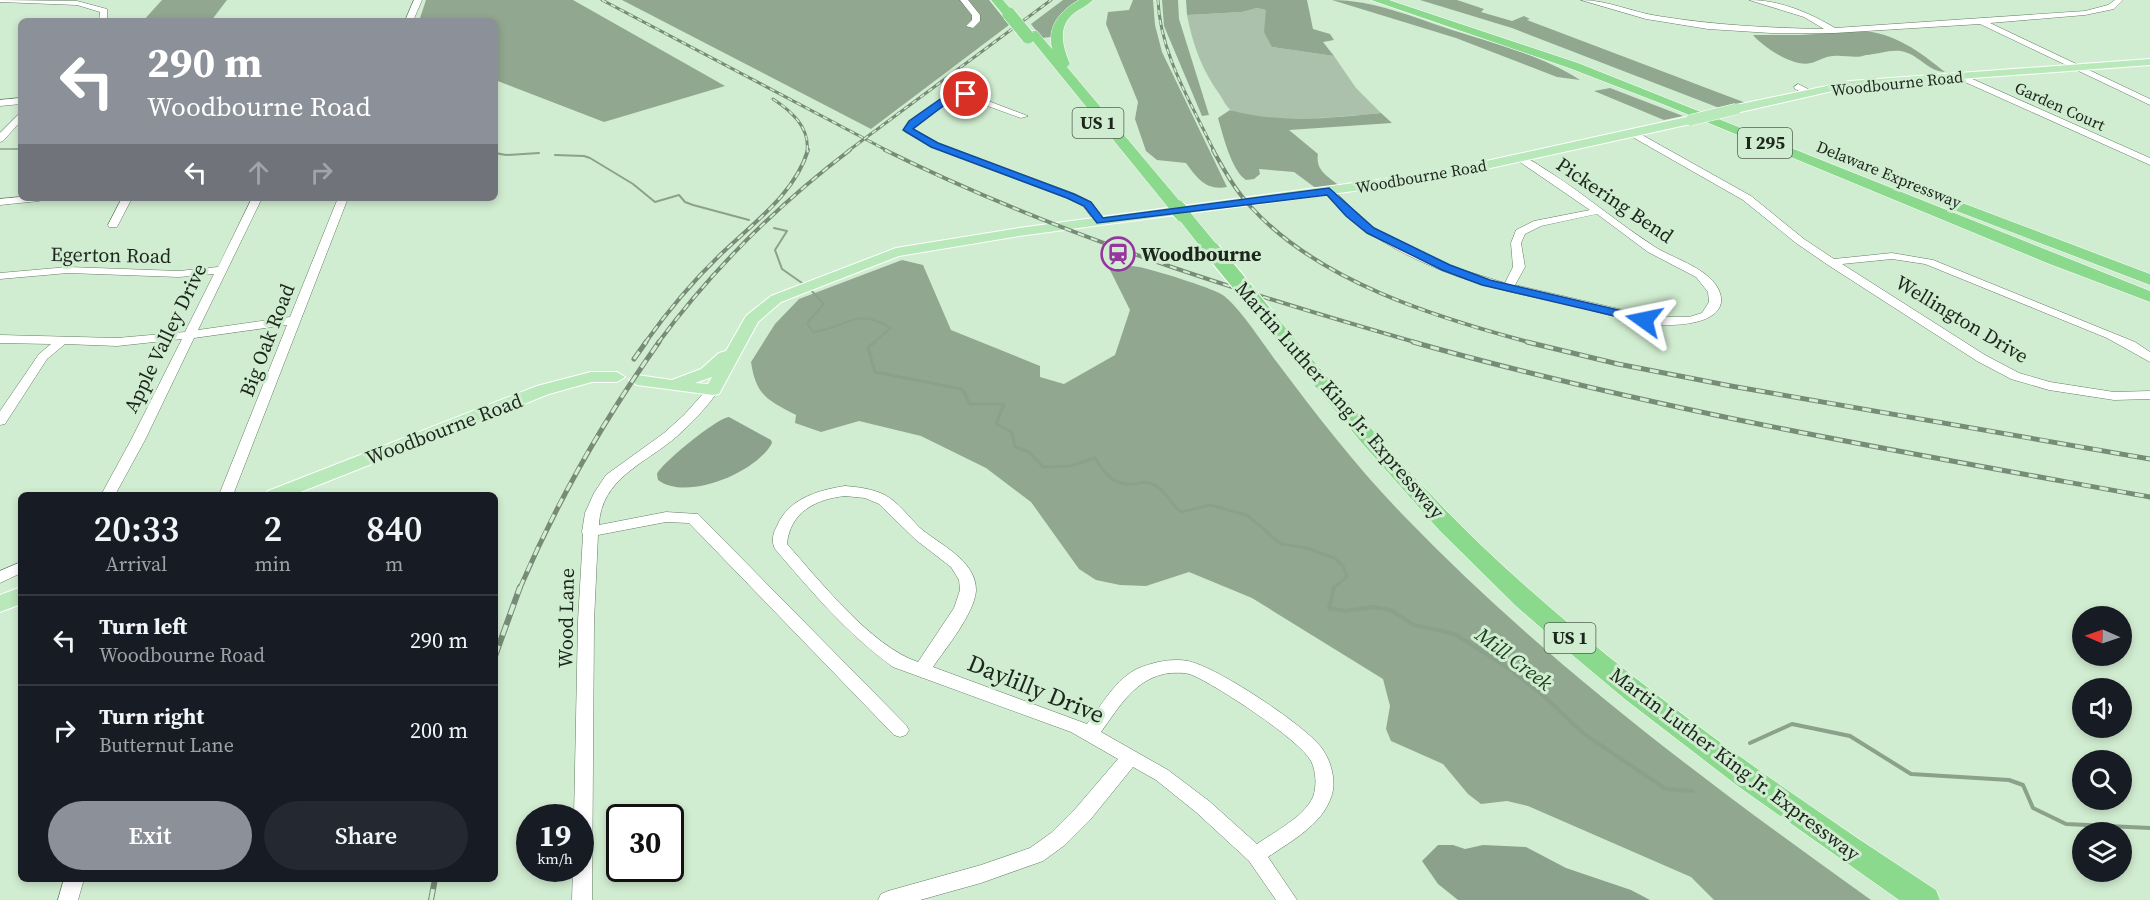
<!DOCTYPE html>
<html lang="en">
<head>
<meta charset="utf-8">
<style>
	:root { --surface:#171b24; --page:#242831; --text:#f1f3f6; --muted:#9ea1a6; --line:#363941; --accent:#8c9099 }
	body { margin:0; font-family:"Source Serif 4",serif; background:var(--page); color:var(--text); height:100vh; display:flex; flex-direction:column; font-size:22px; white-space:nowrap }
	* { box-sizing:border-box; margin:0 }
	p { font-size:20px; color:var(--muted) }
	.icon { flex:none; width:33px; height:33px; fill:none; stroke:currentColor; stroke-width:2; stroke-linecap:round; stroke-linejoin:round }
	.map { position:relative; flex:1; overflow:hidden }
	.panel { position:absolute; left:18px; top:492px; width:480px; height:390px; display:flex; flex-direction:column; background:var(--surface); border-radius:9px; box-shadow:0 3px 9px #0003 }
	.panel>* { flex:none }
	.top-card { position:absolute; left:18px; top:18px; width:480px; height:183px; border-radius:9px; box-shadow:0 3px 9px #0003; background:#8c9099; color:#fff; overflow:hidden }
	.needle { width:39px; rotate:272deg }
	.buttons { position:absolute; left:2072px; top:606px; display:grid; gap:12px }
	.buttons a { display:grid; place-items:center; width:60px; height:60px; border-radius:50%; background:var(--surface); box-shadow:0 3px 9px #0003; font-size:30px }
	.speed { position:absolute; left:516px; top:804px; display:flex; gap:12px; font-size:30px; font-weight:700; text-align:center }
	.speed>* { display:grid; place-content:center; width:78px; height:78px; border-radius:50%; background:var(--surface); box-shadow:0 3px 9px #0003; line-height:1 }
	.speed small { font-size:15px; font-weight:400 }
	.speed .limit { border:3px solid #111; border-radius:9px; background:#fff; color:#111 }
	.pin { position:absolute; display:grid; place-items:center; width:51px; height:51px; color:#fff; margin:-26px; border:3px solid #fff; border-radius:50%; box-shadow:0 2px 6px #0007 }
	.me { position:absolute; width:66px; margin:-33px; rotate:282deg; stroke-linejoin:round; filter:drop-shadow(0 0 4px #0008) }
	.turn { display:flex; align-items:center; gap:21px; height:126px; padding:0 30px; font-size:27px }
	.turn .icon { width:78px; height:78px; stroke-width:2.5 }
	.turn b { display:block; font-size:42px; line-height:51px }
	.lanes { display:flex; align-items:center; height:57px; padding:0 30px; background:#0003; justify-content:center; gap:30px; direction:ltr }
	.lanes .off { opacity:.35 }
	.eta { display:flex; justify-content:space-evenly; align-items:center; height:102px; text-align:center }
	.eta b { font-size:36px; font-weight:600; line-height:42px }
	.action { display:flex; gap:12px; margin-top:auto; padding:12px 30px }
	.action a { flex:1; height:69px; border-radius:36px; background:var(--accent); color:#fff; font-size:24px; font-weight:600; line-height:69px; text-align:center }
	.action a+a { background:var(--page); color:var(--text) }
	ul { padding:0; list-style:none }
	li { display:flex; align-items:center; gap:18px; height:90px; padding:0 30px; border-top:2px solid var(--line) }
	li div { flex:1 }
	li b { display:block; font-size:22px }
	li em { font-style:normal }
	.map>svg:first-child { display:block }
</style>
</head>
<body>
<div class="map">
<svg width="2150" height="900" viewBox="0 0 2150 900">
	<rect width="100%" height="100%" fill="#d1edd1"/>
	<!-- green -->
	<path fill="#abc1ab" d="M1257,8L1266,10L1272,47L1334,56L1356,88L1381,113C1350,116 1256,126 1231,110C1226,107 1223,99 1220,95C1202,70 1193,46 1187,15L1242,12Z"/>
	<!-- forest -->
	<path fill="#91a790" d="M162,0H227L211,21H143Z
		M426,0H573L725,86L604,122L495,80V21H419Z
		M622,0H989L1009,25L871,129Z
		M1063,0H1082C1067,11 1055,18 1051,37L1042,38L1031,24Z
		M1133,0H1153L1155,25L1162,52L1227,187C1206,191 1197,178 1186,163L1157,160L1146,151L1135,119L1138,102L1106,24L1108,12L1129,10Z
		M1162,0H1178L1179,19L1209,115L1202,116L1164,26Z
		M1186,0H1307L1313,29L1330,34L1334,40L1323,42L1334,56L1272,47L1264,32L1266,10L1257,8L1242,12L1187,15Z
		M1332,0C1373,0 1413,17 1452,30C1496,44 1541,55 1580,80L1557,77L1456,38Z
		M1420,0H1457L1484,9L1481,12L1512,21L1524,16L1530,19L1527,20L1746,103L1722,109L1512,28Z
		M1861,31C1894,32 1920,52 1945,72C1930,72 1919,56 1905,52C1894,48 1878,54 1866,55C1856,59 1845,55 1834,56C1825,56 1819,61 1811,63C1794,68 1763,47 1753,35H1800Z
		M1610,88L1683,116L1664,120L1594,91Z
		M1230,110C1279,124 1331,118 1381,113L1392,123L1289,130L1318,154C1315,171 1329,177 1341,187L1317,189L1294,172L1259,169L1260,174L1254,179L1246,180C1231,170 1223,135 1218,118Z
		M902,260L923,265L951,330L1040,366V377L1064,384L1115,355L1130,310L1110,270C1120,266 1128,265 1139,267C1151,269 1212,288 1221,294C1238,304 1265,347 1279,365C1318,417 1359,470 1405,517C1545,662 1707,783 1871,900H1714L1691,877L1528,806L1507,801L1481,804L1468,794L1443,764L1391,741L1386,729L1390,706L1383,679L1252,598L1189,572L1146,586L1120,585L1096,580L1079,569L1031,502L986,468L921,436L859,421L821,432L795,423L796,415C768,400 756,396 751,362L775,324L799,299Z"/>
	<!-- water -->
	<path fill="#8ca18b" d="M729,417L771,440L772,443C757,472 687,502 658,480L657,474C663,462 717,418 729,417Z
		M1438,845H1453L1465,849L1483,845L1526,847L1566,868L1631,890L1650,900H1458L1438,884L1422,861Z"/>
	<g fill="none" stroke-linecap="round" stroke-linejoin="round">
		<!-- stream-far3 -->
		<path stroke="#8ca18b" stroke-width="1.5" d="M0,149H21"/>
		<!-- stream-far2 -->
		<path stroke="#8ca18b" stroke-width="2" d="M495,153L506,155L539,153
			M555,155L584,156L590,158L633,184L655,202L679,195L685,202L693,205L749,220
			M774,228L787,231L775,250L782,269L802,283
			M809,288L824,304L807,323L813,332C849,328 853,306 891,328L873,343"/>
		<!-- stream-far1 -->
		<path stroke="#8ca18b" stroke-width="3" d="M875,342L868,347L875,372L962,389L970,404H1004L996,424L1012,432L1015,447L1029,452L1043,467L1070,466L1095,458C1106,476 1114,486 1136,484C1141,483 1146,481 1150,483C1166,488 1168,503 1181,512L1210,505L1247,515L1281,544L1307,548L1334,558L1343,566L1347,577L1333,588"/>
		<!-- stream -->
		<path stroke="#8ca18b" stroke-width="4" d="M1334,587L1329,608L1345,611L1374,607L1391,610L1414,625L1455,634L1511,670L1547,699L1584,734L1666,789L1692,791
			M1750,743L1792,724L1850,736L1911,774L2009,780L2023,785L2033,808L2066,824L2150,828"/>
		<defs>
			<path id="minor" d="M0,0L77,1L107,9V21H99L100,12L77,5L0,2Z
				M414,0H422L413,21H405Z
				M960,0H968L980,15V21L973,28L966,26L972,20V15Z
				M1581,0C1607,0 1632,12 1658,16C1714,25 1768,28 1824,29L1804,17L1749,0C1780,0 1810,13 1835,28L2085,11L2108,5L2115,0H2123L2114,9L2085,15L1990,23L2150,99V105L1980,24L1834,33H1771L1708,29L1646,19Z
				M1959,73L2150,158V165L1956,78L1955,76Z
				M1798,84L1812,91L1813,93L1809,96L1795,89L1794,87Z
				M959,90L1028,116L1021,118L960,96L922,120L914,129L938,143L1075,194L1091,202L1105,221L1104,223H1096L1083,206L1067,198L932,147L905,132V128L916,116Z
				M21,98V104L0,106V100Z
				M21,112V121L3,141L0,142V133Z
				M1629,131H1635L1751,196L1804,239L1834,259L1892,253L1933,260L2135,342L2150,352V362L2107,338L1925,264L1892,259L1842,264L1985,355L2019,373L2050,382L2114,392L2150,391V399L2114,400L2049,390L2011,379L1977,361L1828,265L1796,243L1743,200L1629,135Z
				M1520,155C1531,159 1541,167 1551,173C1587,196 1619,224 1655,247C1674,259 1712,269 1720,293C1730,325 1672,327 1653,324C1627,321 1600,312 1574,306C1530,296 1485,288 1443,271C1397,252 1355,230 1324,191L1325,189H1333L1365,222L1384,234L1450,266L1505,283L1513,267L1511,243L1516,230L1534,221L1590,210L1517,160L1515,158ZM1597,214L1648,252L1696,277L1708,292L1709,302L1702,313L1689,317H1654L1515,285L1525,267L1521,243L1525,234L1541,226Z
				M21,197V198H44L39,201L0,205V199Z
				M122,198H132L117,227H109L108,225Z
				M252,198H262L198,330L290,317L338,198H348L233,495H219L287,325L194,338L145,440L115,495H101L131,440L182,339L117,346L65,344L47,359L5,424L0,425V411L39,354L51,344L0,343V335L117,338L185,332L214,274L179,277L68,273L0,279V273L68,267L179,271L218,267Z
				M713,386L719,390C707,407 691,424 675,438C644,464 601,479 599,525L666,512L698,514L906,725L909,730L906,735L900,737L894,735L689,523L666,522L598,535L594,621L592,900H572L573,868H580V818H574L578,621L583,535L582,532L585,513L594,493L606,475L664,433L684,415L709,387Z
				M845,486C859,487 873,489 885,495C899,503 908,516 919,527C938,544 977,560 976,591C974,614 946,648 933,667L1087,724C1102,705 1116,678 1139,668C1154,662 1172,658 1188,661C1217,667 1303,724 1321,747C1330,759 1335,775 1333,790C1327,822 1293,840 1268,857L1297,900H1276L1249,861L1197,813L1156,780L1133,767L1090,820L1065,845L1043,861L981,883L920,900H878L881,894L888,891L981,865L1030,848L1051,833L1076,808L1118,759L1071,732L893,667C847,634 811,591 775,549C771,541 773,533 777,526C788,499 818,490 845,486ZM845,496L865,498L879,504L916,540L951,567L959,580L960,590L954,608L918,662C871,646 821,582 787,544C790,512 816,499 845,496ZM1169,673C1177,673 1185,672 1192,675C1216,685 1299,739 1311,761C1316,771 1317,786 1313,797C1304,817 1274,832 1257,844L1209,801L1168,770L1101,732C1120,706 1135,678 1169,673Z
				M21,562V573L0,583V571Z
				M64,879H84L78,900H58Z"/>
			<path id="major" d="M2150,59V65L1850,87L1736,113L1730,109L1736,105L1850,81Z
				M1691,116L1695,117V123L1436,180L1019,236L899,256L781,302L758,322L719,394L713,395L637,385L629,380L637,375L672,380L701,369L719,353L726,351L746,316L771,296L896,248L1019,228L1436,172ZM712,377L708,384L695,383Z
				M591,372H617L625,377L617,382H592L549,394L293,495H266L268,491L537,386Z
				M21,587V604L0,612V595Z"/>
			<path id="highway" d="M991,0H1003L1015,14L1009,18L1005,17Z
				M1079,0H1093C1087,6 1079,9 1073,14C1057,28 1063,47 1070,64L1067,67L1183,205L1184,209L1189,211L1218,246L1220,250L1218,254H1206L1177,217L1176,213L1171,211L1027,34L1029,31H1037L1052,49C1047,26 1060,11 1079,0Z
				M1371,0H1389L1578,63L2150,291V302L2047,263L1665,105L1569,68Z
				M1952,199L2150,274V285L1946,207L1944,204L1946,201Z
				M1268,313L1274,314C1342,394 1408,476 1484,548C1622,678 1777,786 1936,890L1940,900H1899L1739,787L1626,700L1571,654L1517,607L1439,530L1361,442L1262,322L1259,318L1262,314Z"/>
		</defs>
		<!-- minor casing -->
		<use href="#minor" stroke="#647e64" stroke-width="1"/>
		<!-- major casing -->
		<use href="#major" stroke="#fff" stroke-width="2"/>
		<!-- highway casing -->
		<use href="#highway" stroke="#fff" stroke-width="1"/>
		<!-- minor -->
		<use href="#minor" fill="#fff" fill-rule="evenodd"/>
		<!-- major -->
		<use href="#major" fill="#b9e8ba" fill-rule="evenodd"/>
		<!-- highway -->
		<use href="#highway" fill="#8bd98c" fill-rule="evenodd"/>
		<defs>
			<path id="rail-far3" d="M602,0L888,151
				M1158,0C1160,54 1192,104 1214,151
				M773,99C791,111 810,127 807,151
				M848,151L1051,0"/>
			<path id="rail-far2" d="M885,150C1055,234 1236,291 1418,343
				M1213,150C1224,170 1235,190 1251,207C1319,282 1438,318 1532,343
				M645,343C667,312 692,282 720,255C752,224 795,194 808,150
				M658,343C711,271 779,204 850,150"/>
			<path id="rail-far1" d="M1413,342C1654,410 1903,452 2150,497
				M1527,342L1618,364L1731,386L2150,459
				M634,359L646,342
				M520,588C558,499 603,421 659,342"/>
			<path id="rail" d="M495,656L520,587
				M431,900L435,879"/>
		</defs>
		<!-- rail-far3 casing -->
		<use href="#rail-far3" stroke="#788b78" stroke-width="3"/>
		<!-- rail-far2 casing -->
		<use href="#rail-far2" stroke="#788b78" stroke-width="4"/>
		<!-- rail-far1 casing -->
		<use href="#rail-far1" stroke="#788b78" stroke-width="5"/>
		<!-- rail casing -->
		<use href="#rail" stroke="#788b78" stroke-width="6"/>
		<!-- rail-far3 -->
		<use href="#rail-far3" stroke="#d1edd1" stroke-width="1.5" stroke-dasharray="5" stroke-linecap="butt"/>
		<!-- rail-far2 -->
		<use href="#rail-far2" stroke="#d1edd1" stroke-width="2" stroke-dasharray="7" stroke-linecap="butt"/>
		<!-- rail-far1 -->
		<use href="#rail-far1" stroke="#d1edd1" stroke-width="3" stroke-dasharray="9" stroke-linecap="butt"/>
		<!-- rail -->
		<use href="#rail" stroke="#d1edd1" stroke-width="4" stroke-dasharray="11" stroke-linecap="butt"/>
		<defs>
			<path id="major-bridge" d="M1691,120L1736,109"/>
			<path id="highway-bridge-far1" d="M1009,14L1028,37"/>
			<path id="highway-bridge" d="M1177,208L1183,214
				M1212,250L1268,318"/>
		</defs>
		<!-- major-bridge casing -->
		<use href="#major-bridge" stroke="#fff" stroke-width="12" stroke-linecap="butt"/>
		<!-- highway-bridge-far1 casing -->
		<use href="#highway-bridge-far1" stroke="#fff" stroke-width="14" stroke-linecap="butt"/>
		<!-- highway-bridge casing -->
		<use href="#highway-bridge" stroke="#fff" stroke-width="18" stroke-linecap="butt"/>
		<!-- major-bridge -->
		<use href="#major-bridge" stroke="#b9e8ba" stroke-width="11"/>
		<!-- highway-bridge-far1 -->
		<use href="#highway-bridge-far1" stroke="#8bd98c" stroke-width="13"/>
		<!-- highway-bridge -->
		<use href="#highway-bridge" stroke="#8bd98c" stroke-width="16"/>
	</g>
	<!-- route -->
	<path fill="#1a73e8" stroke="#114b97" stroke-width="1.5" d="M966,91L969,92V96L955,97L913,129L938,143L1074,194L1091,202L1103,218L1329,188L1374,228L1450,265L1490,280L1648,317L1650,320L1644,323L1482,285L1442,270L1367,233L1346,216L1327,195L1097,223L1084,206L1067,198L931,147L903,130L909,121L949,93Z"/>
	<!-- icons -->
	<defs>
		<symbol id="station-ring" viewBox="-11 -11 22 22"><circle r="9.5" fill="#d1edd1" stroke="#95359d" stroke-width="1.5"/><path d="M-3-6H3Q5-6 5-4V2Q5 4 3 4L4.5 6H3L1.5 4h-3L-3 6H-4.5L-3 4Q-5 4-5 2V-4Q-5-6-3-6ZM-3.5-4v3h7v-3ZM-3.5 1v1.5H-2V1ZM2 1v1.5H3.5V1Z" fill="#95359d"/></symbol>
	</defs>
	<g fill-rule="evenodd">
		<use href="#station-ring" x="1099" y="235" width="38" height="38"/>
	</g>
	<g text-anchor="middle" stroke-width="6" stroke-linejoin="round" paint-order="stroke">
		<!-- far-street labels -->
		<g font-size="16" fill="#1c261c" stroke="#d1edd1">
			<text transform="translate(1897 83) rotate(-6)" y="6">Woodbourne Road</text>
			<text transform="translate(2060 106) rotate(24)" y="6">Garden Court</text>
			<text transform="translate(1889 174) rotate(22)" y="6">Delaware Expressway</text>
			<text transform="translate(1421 176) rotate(-10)" y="6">Woodbourne Road</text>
		</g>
		<!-- shield labels -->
		<g fill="#d1edd1" stroke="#526252" stroke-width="1.5">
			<rect x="1072.5" y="108" width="51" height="30" rx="4.5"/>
			<rect x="1738" y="128" width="54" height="30" rx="4.5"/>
			<rect x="1544.5" y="623" width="51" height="30" rx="4.5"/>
		</g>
		<g font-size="18" font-weight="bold" fill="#1c261c">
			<text x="1098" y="129">US 1</text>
			<text x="1765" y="149">I 295</text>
			<text x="1570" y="644">US 1</text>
		</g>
		<!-- street labels -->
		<g font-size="20" fill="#1c261c" stroke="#d1edd1">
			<text transform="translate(1615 200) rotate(34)" y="7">Pickering Bend</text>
			<text transform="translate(111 255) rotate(1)" y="7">Egerton Road</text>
			<text transform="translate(1962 319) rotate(31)" y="7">Wellington Drive</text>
			<text transform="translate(165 338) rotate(-64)" y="7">Apple Valley Drive</text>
			<text transform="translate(267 340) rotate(-69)" y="7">Big Oak Road</text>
			<text transform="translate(1340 400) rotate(49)" y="7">Martin Luther King Jr. Expressway</text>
			<text transform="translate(444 429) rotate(-21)" y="7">Woodbourne Road</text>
			<text transform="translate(566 618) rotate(-89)" y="7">Wood Lane</text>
			<text transform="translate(1735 764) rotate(37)" y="7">Martin Luther King Jr. Expressway</text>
		</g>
		<!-- poi labels -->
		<g font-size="20" font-weight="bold" fill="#1c261c" stroke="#d1edd1" text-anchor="start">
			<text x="1141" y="261">Woodbourne</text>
		</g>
		<!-- water labels -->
		<g font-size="21" font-style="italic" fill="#193c1b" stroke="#d1edd1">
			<text transform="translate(1514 659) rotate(37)" y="7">Mill Creek</text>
		</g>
		<!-- near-street labels -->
		<g font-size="24" fill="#1c261c" stroke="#d1edd1">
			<text transform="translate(1036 689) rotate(22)" y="8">Daylilly Drive</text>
		</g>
	</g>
</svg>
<div class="buttons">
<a><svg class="needle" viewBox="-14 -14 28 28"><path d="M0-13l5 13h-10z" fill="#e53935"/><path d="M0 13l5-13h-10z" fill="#9ea1a6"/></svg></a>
<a><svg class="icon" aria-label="sound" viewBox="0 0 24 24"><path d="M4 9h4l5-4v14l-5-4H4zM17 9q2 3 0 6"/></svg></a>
<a><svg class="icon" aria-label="search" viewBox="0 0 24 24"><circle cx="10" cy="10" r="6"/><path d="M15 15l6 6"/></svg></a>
<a><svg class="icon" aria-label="layers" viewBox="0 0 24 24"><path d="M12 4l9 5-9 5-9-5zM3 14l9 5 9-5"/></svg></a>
</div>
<div class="speed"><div>19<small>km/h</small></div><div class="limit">30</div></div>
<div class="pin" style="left:966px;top:94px;background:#d93025"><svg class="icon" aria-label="arrive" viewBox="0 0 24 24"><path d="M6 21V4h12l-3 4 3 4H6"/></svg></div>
<svg class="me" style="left:1644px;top:320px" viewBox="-20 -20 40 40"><path d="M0-17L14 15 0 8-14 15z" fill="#1a73e8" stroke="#fff" stroke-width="4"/></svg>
<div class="top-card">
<div class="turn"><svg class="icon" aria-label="left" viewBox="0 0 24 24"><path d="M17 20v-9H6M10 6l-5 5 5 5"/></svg><div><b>290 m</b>Woodbourne Road</div></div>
<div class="lanes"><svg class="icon" aria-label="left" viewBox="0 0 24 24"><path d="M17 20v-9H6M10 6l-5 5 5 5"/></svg><svg class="icon off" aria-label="ahead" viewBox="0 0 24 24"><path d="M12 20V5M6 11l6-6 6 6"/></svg><svg class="icon off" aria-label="right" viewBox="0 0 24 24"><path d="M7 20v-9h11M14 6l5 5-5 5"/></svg></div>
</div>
<section class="panel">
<div class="eta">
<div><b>20:33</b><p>Arrival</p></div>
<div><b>2</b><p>min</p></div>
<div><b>840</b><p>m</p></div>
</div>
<ul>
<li><svg class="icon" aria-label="left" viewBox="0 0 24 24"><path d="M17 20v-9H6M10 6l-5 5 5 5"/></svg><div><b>Turn left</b><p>Woodbourne Road</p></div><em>290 m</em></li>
<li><svg class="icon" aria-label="right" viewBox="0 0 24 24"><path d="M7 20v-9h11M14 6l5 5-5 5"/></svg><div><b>Turn right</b><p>Butternut Lane</p></div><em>200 m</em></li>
</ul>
<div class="action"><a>Exit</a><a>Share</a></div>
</section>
</div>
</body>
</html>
